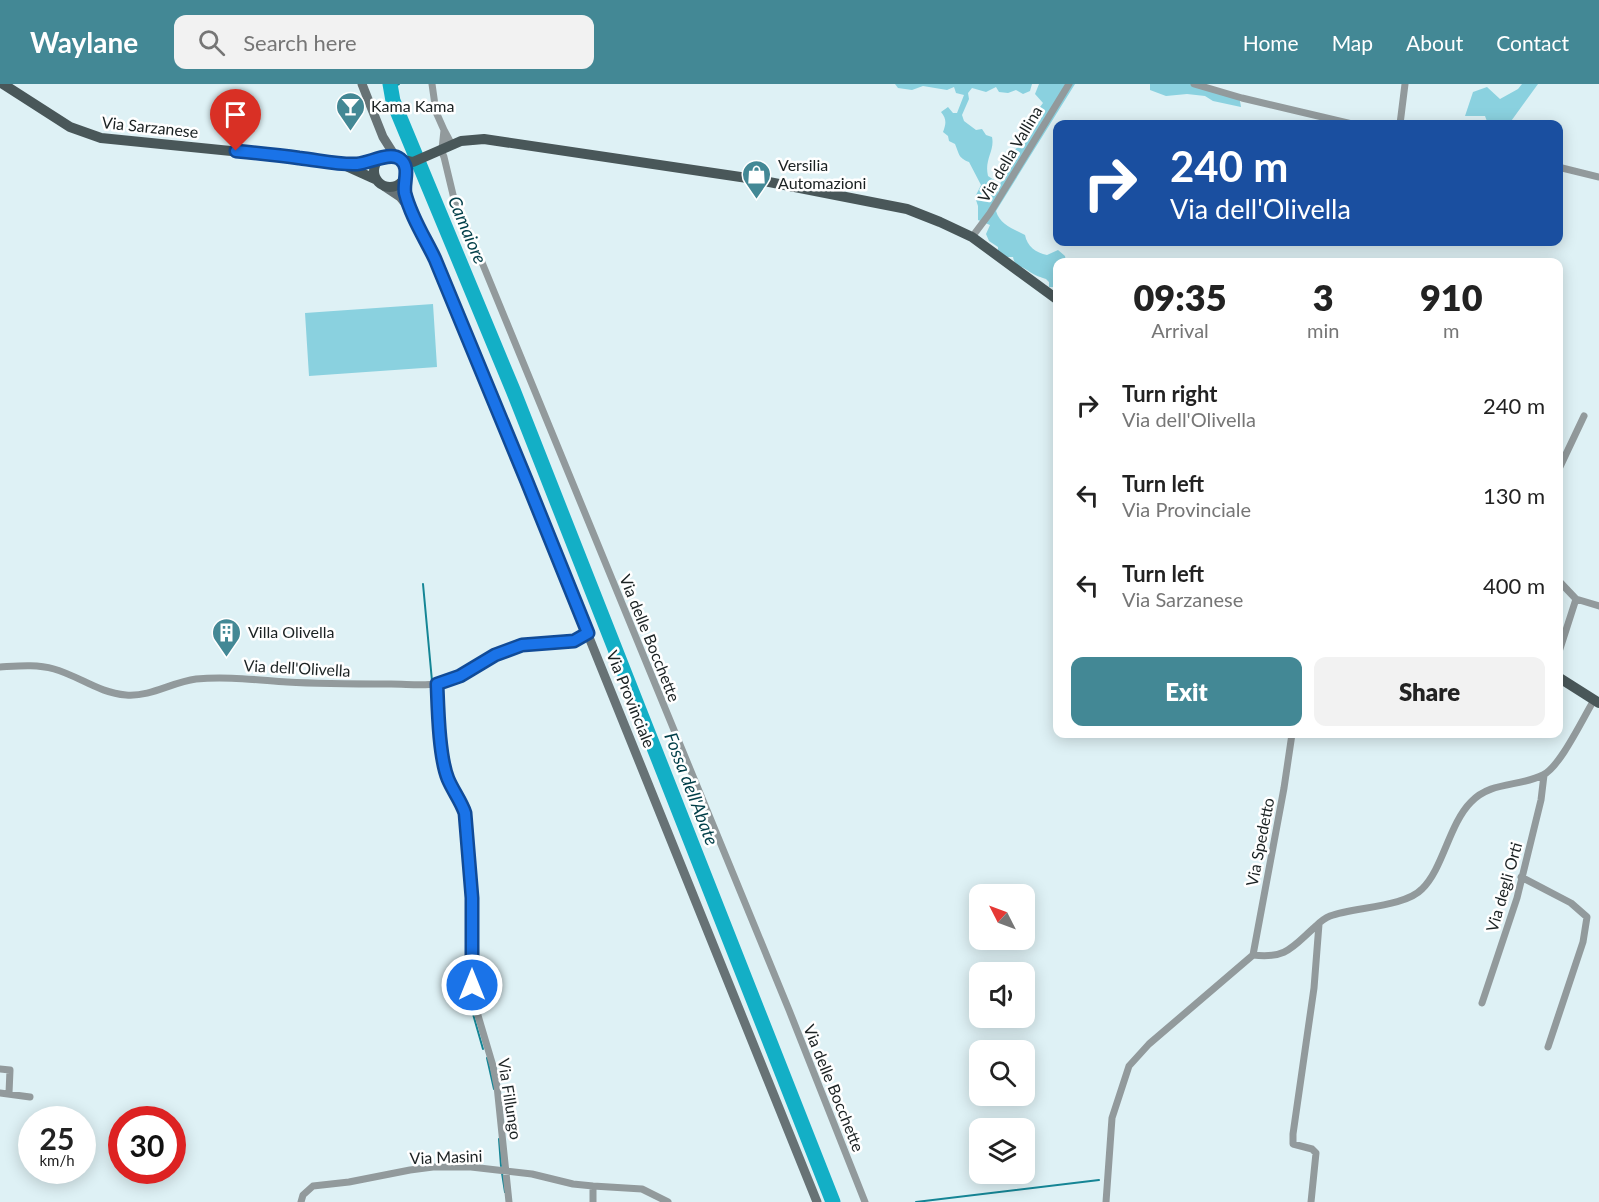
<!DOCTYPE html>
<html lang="en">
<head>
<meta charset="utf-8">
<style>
	:root { --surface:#fff; --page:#f2f2f2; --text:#222; --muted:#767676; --accent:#438895 }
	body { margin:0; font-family:Lato,sans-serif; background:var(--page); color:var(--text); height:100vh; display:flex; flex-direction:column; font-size:22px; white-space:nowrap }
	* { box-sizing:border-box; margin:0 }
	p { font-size:20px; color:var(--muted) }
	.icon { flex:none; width:33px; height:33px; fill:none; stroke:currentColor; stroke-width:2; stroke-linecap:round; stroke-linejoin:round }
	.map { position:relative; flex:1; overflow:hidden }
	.drawer { position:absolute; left:1053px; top:174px; width:510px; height:480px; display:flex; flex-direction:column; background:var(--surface); border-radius:12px; box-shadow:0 3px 15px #0003 }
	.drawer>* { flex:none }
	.guide { position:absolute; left:1053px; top:36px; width:510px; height:126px; border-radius:12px; box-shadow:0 3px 15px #0003; background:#1a4fa0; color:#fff; overflow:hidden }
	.needle { width:39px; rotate:312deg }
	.buttons { position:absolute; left:969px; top:800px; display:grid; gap:12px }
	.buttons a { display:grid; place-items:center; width:66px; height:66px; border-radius:12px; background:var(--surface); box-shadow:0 3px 15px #0003; font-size:30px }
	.speed { position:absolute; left:18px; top:1022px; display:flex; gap:12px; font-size:30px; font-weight:700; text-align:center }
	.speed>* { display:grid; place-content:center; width:78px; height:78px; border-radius:50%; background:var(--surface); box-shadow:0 3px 15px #0003; line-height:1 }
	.speed small { font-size:15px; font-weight:400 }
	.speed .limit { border:9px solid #d22; background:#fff; color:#111 }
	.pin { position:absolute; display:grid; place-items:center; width:51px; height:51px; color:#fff; margin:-62px -26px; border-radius:50% 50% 50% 0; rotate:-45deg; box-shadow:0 0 6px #0007 }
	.pin .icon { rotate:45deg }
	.me { position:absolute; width:66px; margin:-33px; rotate:0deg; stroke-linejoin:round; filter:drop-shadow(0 0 4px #0008) }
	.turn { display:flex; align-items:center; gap:21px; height:126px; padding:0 18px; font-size:27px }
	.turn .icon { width:78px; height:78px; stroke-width:2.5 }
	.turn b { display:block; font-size:42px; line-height:51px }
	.eta { display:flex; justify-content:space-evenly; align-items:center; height:102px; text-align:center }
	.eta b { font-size:36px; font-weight:800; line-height:42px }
	.action { display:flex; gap:12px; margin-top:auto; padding:12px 18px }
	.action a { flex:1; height:69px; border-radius:12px; background:var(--accent); color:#fff; font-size:24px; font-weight:800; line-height:69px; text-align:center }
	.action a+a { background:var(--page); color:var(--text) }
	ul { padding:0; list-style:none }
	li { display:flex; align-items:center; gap:18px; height:90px; padding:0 18px }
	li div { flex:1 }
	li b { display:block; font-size:22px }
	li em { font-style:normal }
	header { display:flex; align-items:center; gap:36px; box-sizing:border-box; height:84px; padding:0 30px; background:var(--accent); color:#fff }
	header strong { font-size:28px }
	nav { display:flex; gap:33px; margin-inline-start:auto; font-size:21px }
	.search { width:420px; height:54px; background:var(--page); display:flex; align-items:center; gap:15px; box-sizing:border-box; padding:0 21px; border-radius:12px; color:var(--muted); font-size:22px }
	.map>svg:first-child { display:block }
</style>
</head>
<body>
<header>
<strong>Waylane</strong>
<div class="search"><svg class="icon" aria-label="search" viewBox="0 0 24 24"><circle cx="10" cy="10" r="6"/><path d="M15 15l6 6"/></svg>Search here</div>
<nav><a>Home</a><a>Map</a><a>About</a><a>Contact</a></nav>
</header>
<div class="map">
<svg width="1599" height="1118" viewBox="0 0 1599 1118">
	<rect width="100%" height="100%" fill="#def1f5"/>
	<!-- green -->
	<path fill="#8ad1df" d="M895,0H1032L1030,7L1023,10L1016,6L1008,9L999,8L996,3L986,8L972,4L968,9L969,15L962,31L964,37L976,46L982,45L986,51L992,53C995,67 984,75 988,92L994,96L998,109L1004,86L1009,81L1007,75L1013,67L1027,56C1025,43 1035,30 1043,19L1035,10L1039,0H1075L996,127C1000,141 1014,145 1025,151C1027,162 1036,169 1047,171L1058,166L1065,172L1066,178H1058L1057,200L1055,203H1049V198L1046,195C1037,192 1034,191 1027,186C1020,181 1015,183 1013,173H1007L998,167V163L989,157L986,150L990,141L978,136V122L975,113L981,101L969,78C958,74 959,69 955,60L949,57L948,52L943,48C946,40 947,35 941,28L948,23L953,29H957L964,11L956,9L954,3L947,6L923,2L912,6L898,4Z
		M1150,0H1204L1239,11L1241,23L1213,17L1205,12L1187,10L1166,12L1150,6Z
		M1522,0H1538L1509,40H1488L1485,32H1465L1473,8L1487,3L1500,15L1518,5Z
		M433,220L437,283L309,292L305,229Z"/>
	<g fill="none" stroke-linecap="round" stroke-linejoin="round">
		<!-- stream -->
		<path stroke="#158595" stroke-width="2" d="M391,4L399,0
			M423,500L432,597
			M433,603L434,619
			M459,722L462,734
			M463,760L468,815V902
			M471,923L483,965
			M487,974L494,1005
			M499,1055L501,1082
			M502,1089L505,1108
			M916,1118L1099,1096"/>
		<!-- river -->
		<path stroke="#13afc6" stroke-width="15" d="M390,0L393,17L513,306L833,1118"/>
		<!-- minor -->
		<path stroke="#929a9c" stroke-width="7" d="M432,0L436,28L444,46
			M1194,0L1242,14L1352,40
			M1400,40L1405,0
			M442,65L444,46L452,61
			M441,66L444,73L455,119L481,176L789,926L865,1118
			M1558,83L1599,93
			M972,153L990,129L1069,0
			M1558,387L1584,332
			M1558,496L1576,515L1599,522
			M1558,571L1576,515
			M0,583C18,582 36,580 54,585C79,592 99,609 126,611C151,613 172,598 196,595C226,592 257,596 287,598C322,600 356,600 391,600C406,600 422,602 436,600C468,595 492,568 523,561C544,556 571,563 588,549
			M437,600C438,625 439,673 448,695C453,707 461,717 465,729L472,814L474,918L493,982L497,1002L509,1118
			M1521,793L1571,819L1587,833L1583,858L1548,963
			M1253,871C1287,875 1292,863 1316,842C1320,838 1325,834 1330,832C1354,823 1405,823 1422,805C1443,785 1449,740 1471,718C1491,697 1519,703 1543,691C1560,683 1583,634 1594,616
			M1253,871L1284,704L1292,650
			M1482,919L1517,814L1541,716L1544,691
			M0,985L10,986L9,1009
			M0,1009L30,1013
			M301,1118L303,1111L313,1102L349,1098L410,1086L433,1083H471L532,1090L573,1100L593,1102L642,1105L668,1118
			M593,1118V1102
			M1106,1118L1112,1034L1129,982L1149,960L1253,871
			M1311,1118L1316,1069L1312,1065L1293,1060V1050L1314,904L1319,840"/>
		<!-- secondary -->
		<path stroke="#677275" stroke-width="9" d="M362,0L383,53L395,72
			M404,95L406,110L411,127L433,172L492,313L817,1118
			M385,103L400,113L408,123"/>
		<!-- primary -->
		<path stroke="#495759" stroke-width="10" d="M3,0L70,43L101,54L291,73L343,80H361L379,76
			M374 87a16 16 0 1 1 32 0a16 16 0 1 1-32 0Z
			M400,75L413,78L461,57L484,55L754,95L907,125L940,138L972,153L1058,216
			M346,82L377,96
			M1558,593L1599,619"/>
	</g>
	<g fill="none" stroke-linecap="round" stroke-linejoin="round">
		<defs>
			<path id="route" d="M236,67C257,69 278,71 299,74C318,76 338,81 357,80C370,79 390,67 400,75C411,83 403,98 405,109C411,133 425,154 435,175C487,299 538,424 588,549L574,557L522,561L495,571L460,592L437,600C438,625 439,673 448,695C453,707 461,717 465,729L472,814V901"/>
		</defs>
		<!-- route casing -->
		<use href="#route" stroke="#114b97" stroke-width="15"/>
		<!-- route -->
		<use href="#route" stroke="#1a73e8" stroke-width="10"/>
	</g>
	<!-- icons -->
	<defs>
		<symbol id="bar-pin" viewBox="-11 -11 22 30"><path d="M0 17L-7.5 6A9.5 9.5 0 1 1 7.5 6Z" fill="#438895" stroke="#fff"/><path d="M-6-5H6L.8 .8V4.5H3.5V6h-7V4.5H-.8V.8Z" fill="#fff"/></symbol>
		<symbol id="shop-pin" viewBox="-11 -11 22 30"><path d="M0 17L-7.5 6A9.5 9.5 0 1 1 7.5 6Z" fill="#438895" stroke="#fff"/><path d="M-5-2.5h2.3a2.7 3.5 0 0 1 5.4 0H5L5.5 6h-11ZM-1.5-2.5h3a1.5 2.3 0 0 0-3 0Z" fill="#fff"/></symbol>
		<symbol id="building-pin" viewBox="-11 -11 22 30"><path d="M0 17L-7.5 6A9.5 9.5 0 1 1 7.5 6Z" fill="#438895" stroke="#fff"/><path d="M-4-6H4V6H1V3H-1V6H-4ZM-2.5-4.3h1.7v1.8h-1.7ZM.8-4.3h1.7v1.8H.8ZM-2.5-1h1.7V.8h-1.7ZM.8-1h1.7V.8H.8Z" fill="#fff"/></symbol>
	</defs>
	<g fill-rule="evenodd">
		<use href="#bar-pin" x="334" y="6" width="33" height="45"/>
		<use href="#shop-pin" x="740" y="74" width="33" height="45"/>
		<use href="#building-pin" x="210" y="532" width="33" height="45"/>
	</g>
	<g text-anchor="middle" stroke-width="5" stroke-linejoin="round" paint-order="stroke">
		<!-- poi labels -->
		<g font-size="16" fill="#1b2223" stroke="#fff" text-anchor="start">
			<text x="371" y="28">Kama Kama</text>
			<text x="778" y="87">Versilia<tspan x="778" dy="18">Automazioni</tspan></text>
			<text x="248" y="554">Villa Olivella</text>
		</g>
		<!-- street labels -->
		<g font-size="16" fill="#1b2223" stroke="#fff">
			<text transform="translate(150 43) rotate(6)" y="6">Via Sarzanese</text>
			<text transform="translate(1010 70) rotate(-59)" y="6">Via della Vallina</text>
			<text transform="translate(650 554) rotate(68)" y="6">Via delle Bocchette</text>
			<text transform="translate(297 584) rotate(3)" y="6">Via dell'Olivella</text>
			<text transform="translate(631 615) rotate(68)" y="6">Via Provinciale</text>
			<text transform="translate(1260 758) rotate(-79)" y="6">Via Spedetto</text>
			<text transform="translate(1504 803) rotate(-74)" y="6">Via degli Orti</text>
			<text transform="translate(834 1004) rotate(68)" y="6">Via delle Bocchette</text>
			<text transform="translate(510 1015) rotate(81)" y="6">Via Fillungo</text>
			<text transform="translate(446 1073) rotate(-2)" y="6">Via Masini</text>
		</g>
		<!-- water labels -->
		<g font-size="18" font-style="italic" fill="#003e48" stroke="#fff">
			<text transform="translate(467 146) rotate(67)" y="6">Camaiore</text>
			<text transform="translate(691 705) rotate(69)" y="6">Fossa dell'Abate</text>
		</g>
	</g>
</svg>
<div class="buttons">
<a><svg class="needle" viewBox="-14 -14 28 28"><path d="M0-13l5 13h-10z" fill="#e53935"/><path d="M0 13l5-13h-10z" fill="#767676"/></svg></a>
<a><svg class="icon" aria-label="sound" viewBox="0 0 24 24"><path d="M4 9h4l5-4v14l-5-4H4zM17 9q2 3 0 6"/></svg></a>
<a><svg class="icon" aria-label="search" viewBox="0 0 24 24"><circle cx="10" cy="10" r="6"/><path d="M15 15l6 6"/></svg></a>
<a><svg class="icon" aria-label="layers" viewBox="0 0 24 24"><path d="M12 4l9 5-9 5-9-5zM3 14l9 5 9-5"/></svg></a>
</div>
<div class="speed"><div>25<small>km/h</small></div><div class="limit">30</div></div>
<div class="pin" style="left:236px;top:67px;background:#d93025"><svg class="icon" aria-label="arrive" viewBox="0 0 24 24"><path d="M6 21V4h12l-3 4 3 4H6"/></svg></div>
<svg class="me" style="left:472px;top:901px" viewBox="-20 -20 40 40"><circle r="17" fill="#1a73e8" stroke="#fff" stroke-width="3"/><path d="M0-11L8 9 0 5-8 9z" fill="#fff"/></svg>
<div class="guide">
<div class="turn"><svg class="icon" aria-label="right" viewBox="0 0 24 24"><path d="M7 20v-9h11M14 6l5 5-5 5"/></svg><div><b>240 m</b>Via dell'Olivella</div></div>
</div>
<section class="drawer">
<div class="eta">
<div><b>09:35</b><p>Arrival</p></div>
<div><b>3</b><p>min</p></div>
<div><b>910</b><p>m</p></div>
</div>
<ul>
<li><svg class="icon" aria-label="right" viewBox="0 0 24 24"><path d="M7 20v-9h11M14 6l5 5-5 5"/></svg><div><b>Turn right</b><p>Via dell'Olivella</p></div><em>240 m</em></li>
<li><svg class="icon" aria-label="left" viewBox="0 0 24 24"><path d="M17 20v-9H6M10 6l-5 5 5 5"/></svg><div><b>Turn left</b><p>Via Provinciale</p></div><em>130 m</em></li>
<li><svg class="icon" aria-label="left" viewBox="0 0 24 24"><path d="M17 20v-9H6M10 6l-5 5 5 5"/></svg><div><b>Turn left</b><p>Via Sarzanese</p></div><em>400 m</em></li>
</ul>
<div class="action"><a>Exit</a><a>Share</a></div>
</section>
</div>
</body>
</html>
